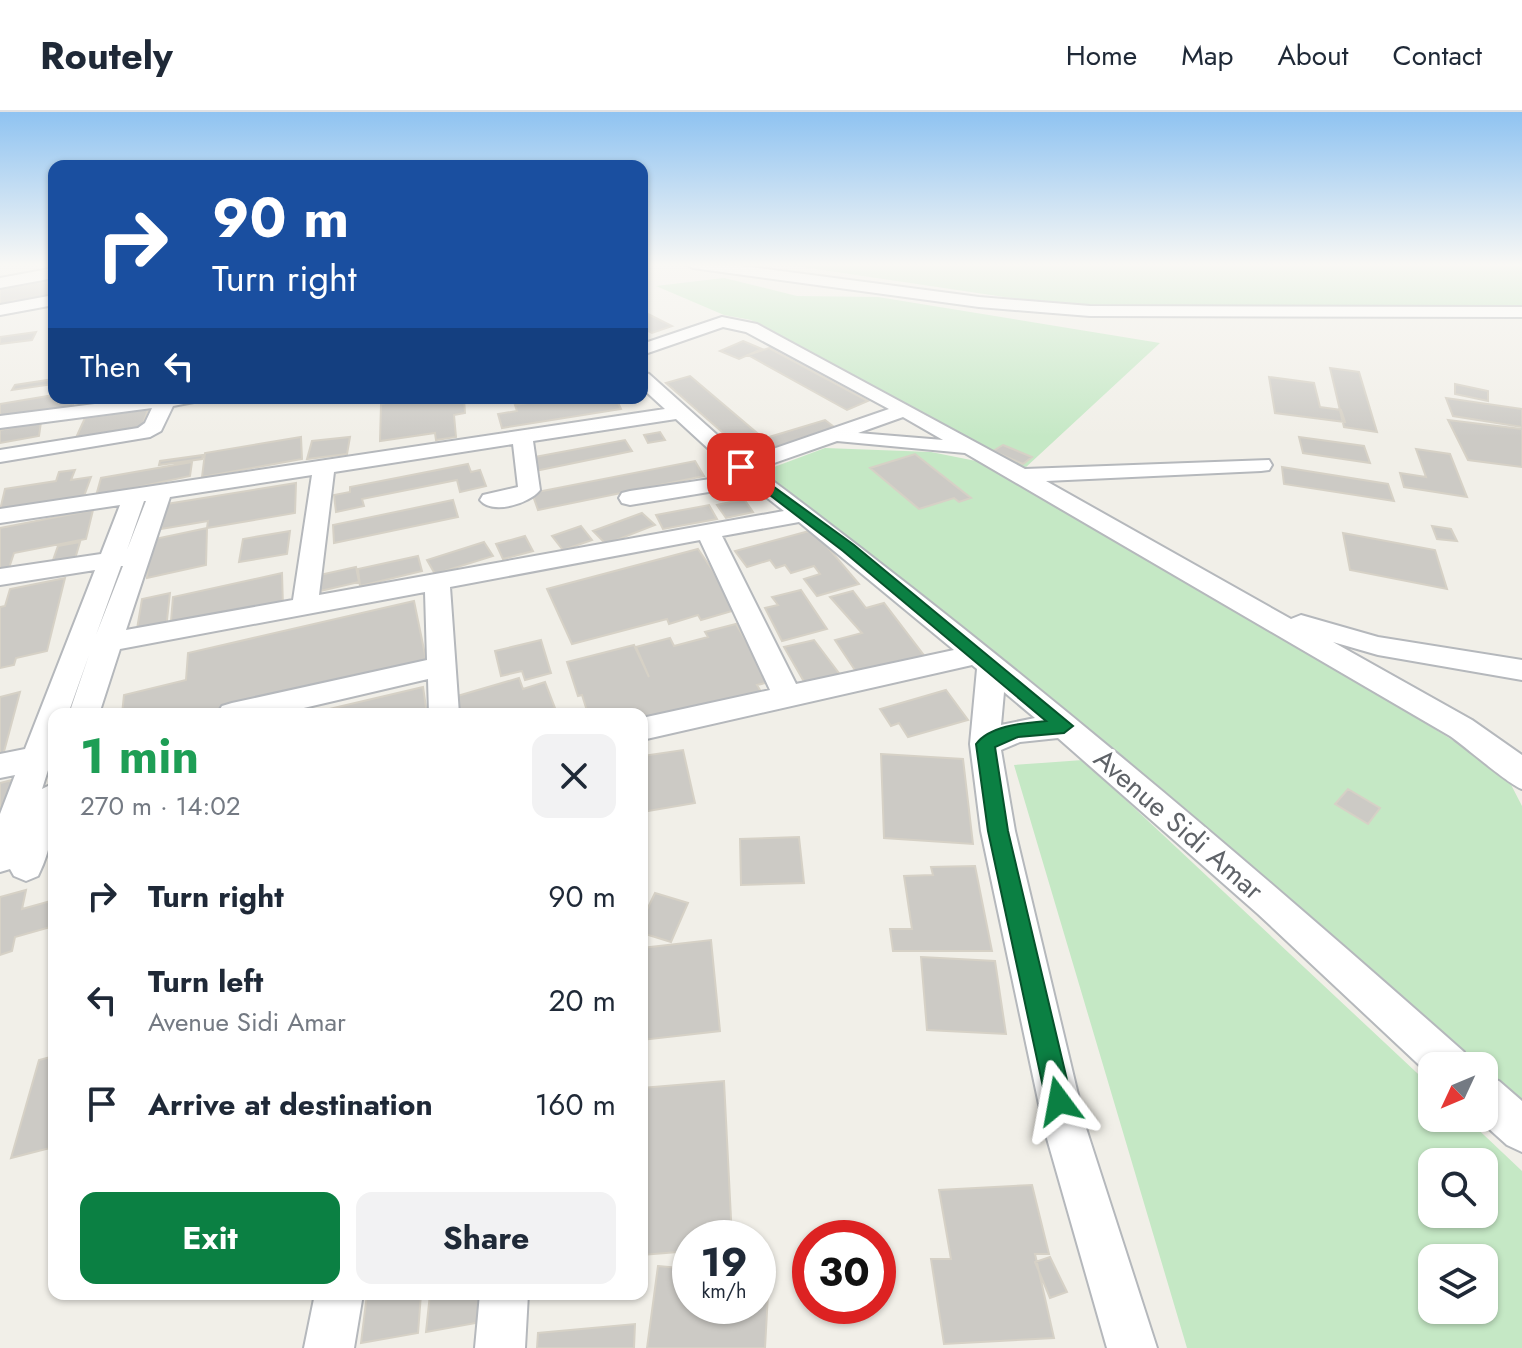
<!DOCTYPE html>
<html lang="en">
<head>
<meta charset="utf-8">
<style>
	:root { --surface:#fff; --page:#f2f2f3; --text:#1f2937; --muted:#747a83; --line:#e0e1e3; --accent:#0b8043 }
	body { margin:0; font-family:Jost,sans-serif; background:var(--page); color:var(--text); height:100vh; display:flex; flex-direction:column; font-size:30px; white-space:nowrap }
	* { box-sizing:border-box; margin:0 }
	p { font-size:26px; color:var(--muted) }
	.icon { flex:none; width:44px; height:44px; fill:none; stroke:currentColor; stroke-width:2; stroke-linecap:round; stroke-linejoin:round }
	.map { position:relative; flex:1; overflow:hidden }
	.drawer { position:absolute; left:48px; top:596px; width:600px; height:592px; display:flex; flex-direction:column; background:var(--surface); border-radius:16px; box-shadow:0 2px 6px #0004 }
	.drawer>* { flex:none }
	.hud { position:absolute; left:48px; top:48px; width:600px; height:244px; border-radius:16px; box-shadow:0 2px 6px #0004; background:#1a4fa0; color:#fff; overflow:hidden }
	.needle { width:52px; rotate:226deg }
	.tools { position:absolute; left:1418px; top:940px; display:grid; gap:16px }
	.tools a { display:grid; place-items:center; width:80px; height:80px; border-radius:16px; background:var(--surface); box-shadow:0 2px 6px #0004; font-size:40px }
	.speed { position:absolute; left:672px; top:1108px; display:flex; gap:16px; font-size:40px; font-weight:700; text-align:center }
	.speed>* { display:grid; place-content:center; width:104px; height:104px; border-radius:50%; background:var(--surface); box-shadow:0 2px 6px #0004; line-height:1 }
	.speed small { font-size:20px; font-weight:400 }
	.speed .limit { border:12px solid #d22; background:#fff; color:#111 }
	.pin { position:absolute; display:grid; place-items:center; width:68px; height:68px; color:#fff; margin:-34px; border-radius:16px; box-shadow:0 4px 12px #0006 }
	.me { position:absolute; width:88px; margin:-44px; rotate:347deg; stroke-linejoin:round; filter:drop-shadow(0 0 6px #0008) }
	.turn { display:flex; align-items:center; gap:28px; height:168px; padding:0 32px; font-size:36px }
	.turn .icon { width:104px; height:104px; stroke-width:2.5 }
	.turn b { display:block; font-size:56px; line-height:68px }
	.then { display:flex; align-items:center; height:76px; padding:0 32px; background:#0003; gap:16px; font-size:30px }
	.round { display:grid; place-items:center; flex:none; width:84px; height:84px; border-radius:16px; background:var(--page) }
	.head { display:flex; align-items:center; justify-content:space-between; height:136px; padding:0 32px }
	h1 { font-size:48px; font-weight:700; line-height:60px; color:#1e9e55 }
	.cta { display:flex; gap:16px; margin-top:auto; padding:16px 32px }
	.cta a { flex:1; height:92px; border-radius:16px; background:var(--accent); color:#fff; font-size:32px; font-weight:700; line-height:92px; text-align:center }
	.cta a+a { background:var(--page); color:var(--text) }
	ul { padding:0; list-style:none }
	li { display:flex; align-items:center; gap:24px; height:104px; padding:0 32px }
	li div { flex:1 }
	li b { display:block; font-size:30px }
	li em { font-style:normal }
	header { display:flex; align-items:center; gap:48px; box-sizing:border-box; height:112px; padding:0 40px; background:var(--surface); border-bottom:2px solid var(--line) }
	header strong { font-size:38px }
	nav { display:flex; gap:44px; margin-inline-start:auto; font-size:28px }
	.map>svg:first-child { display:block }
</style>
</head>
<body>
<header>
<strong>Routely</strong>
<nav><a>Home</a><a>Map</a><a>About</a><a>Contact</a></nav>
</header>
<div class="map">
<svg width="1522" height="1236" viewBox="0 0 1522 1236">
	<rect width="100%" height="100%" fill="#f1efe8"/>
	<!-- green -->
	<path fill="#c5e8c5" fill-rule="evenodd" d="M782,152H1522V196L1105,200Z
		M724,166L797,184L878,185L1160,231L1025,356L751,208L724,203L656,174Z
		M825,336L931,340L976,349L1238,494L1505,661L1522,694V1005L1484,971V954H1465L758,361Z
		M1083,648L1432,975V1006H1466L1522,1059V1236H1187L1014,653ZM1432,1050H1484V1102H1432ZM1432,1146H1484V1198H1432Z"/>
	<!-- building -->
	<path fill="#cccac5" stroke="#d6d1c6" stroke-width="2" d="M54,167V186L16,192L15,188L0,194V177Z
		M648,202L672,214L652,221L642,216V204Z
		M36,220L32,228L0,232V225Z
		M743,229L762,237L739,247L720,239Z
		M769,236L868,289L847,298L748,243Z
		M1330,256L1359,260L1377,320L1344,315Z
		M690,264L763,326L738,334L666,271Z
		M1269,265L1314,271L1320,295L1341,298L1345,310L1275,301Z
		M54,267V272L12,278L15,273Z
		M1455,272L1488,279V289L1455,282Z
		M54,283V286H73V297L47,302L48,297L8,303L0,308V292Z
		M464,286L465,301L454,303L456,325L436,328L435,321L380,329L381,292L409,286Z
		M559,286H616L621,297L502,316L498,302L517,299L515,293Z
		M1446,286L1522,297V315L1453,304Z
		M148,297L142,315L75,328L85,306Z
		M825,308L842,321L776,341L759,328Z
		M1448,308L1522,317V355L1468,348Z
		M41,310L39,324L0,331V318Z
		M660,320L665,328L648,331L644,323Z
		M301,325L302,347L202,365L205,341Z
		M350,325L347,342L307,347L312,329Z
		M1299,325L1364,334L1370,351L1303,341Z
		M625,328L632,339L530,360L524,347Z
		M1003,333L1032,345L1023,352L993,339Z
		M1416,337L1450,342L1467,385L1404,375L1400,361L1426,365Z
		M915,342L971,386L959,390L954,386L919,397L870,356Z
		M203,343L202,347L159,353L160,349Z
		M695,349L704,364L538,398L532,381Z
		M192,350L190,364L96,384L101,366Z
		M468,352L471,360L480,358L486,374L460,380L457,368L362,387L364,394L336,400L334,383L350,380V375Z
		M1282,355L1388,372L1394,389L1284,372Z
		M75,358L71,368L91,365L84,384L0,398L5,377L56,369L59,360Z
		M296,371L295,401L207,416L208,409L161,417L167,392Z
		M744,387L753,400L726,406L717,393Z
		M453,388L458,405L334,431L333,413Z
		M709,393L717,407L663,417L656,403Z
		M93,398L86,427L14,441L7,462L0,463V416Z
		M642,401L655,413L606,432L593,419Z
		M581,414L592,428L563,438L552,424Z
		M1432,414L1451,417L1457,429L1437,427Z
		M207,416L206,453L147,466L150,428Z
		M813,418L859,472L817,484L804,467L820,462L814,454L791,461L785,453L776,456L770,448L747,455L735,439Z
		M290,419L287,442L239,450L243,427Z
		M1343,421L1435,438L1447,477L1350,458Z
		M525,424L533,439L503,447L496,432Z
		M80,430L75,447L52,451L58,434Z
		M484,430L493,444L435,462L427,448Z
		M698,437L739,497L701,508L698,503L669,512L667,507L572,532L547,477Z
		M418,444L422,459L360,474L358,457Z
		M356,455L359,470L316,480L315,464Z
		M282,461L283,495L170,521L173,485Z
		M65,466L47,539L16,546L14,553L0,556V495L5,494L10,477Z
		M801,478L827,517L782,529L765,496L778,493L772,485Z
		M853,479L866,496L884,491L926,546L859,564L835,528L862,521L830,485Z
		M170,481L166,517L136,523L142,487Z
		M414,489L428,557L220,602H122L124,583L186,568L188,541Z
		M736,512L770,570L757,573L763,583L642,617V602H588L582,583L578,584L567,550L634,533L649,565L636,535L670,526L674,534L708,525L705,520Z
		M541,528L551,561L525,568L522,559L501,564L495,539Z
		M814,528L841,564L806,573L784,535Z
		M519,566L523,577L545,570L555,596L543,599L544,602H459L454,585Z
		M423,575L427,602H308Z
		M946,578L968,608L908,625L899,611L891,614L880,597Z
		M20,580L2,647L0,648V585Z
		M683,638L695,691L642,700V644Z
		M881,642L963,647L973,732L884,726Z
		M12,668L3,703L0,704V671Z
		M1348,677L1380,696L1368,712L1335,692Z
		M799,725L804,771L741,773L740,727Z
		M975,754L992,839H893L890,817H912L904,764L933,763L931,755Z
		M26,778L22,797L54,788V814L15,825L12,839L0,843V785Z
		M655,781L688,791L671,830L642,821V808Z
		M711,828L720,919L642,928V836Z
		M921,845L995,849L1006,922L927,918Z
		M54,944V1035L11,1046L39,948Z
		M724,969L732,1126H690V1139L642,1143V976Z
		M1032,1073L1049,1142H1035L1054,1226L944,1232L931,1147H951L939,1078Z
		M1050,1145L1067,1180L1050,1186L1035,1150Z
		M658,1154L690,1157V1194H758V1163L769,1164L765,1236H647Z
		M367,1182H421L418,1221L361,1231Z
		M430,1182H489L487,1209L426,1220Z
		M635,1212L634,1236H537L538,1221Z"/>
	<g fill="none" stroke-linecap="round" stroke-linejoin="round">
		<defs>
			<path id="minor" d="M686,152H727L979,185L1090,194L1522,195V205L1090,204L979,195L693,156Z
				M54,156V166L0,176V166Z
				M54,183V193L0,203V193Z
				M722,205L757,212L1025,357L1269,348L1272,353L1269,358L1261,359L1046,369L1291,507L1301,503L1378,525L1522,548V568L1378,543L1333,530L1472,608L1522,643V677C1509,673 1466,635 1450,624L965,341L837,329L757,357C1001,539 1235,737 1464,940L1470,954H1432V965L1258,802L1058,626L1020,630L1001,638L1015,719L1086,1016L1157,1236H1107L1044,1016L981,719L970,632L977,557L972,553L642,628V606L770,578L700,428L450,475L459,602H429L428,567L278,602H217L222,594L232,591L427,548L425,480L120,537L99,602H69L89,543L68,602H54V654L49,655L42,677L54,671C54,706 54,732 38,764L26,769L14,764L10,757L0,760V702L15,663L0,666V642L25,637L95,458L0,473V457L101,442L120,393L0,411V397L665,297L642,276V260L649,262L744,347L889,297L746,220L723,215L642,243V232ZM903,305L943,328L858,321ZM676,307L737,363L630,379L622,381L619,386L622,391L630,393L751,373L784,399L319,483L334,360L513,332L518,375L483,383L480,388C492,403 529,392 540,378L533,329ZM312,363L293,488L126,518L170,385ZM144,389H146L127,438ZM799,410L954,538L796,572L722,424ZM121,454H123L96,523ZM1004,580L1035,606L1001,613Z
				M142,286H197L194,290L173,294L161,319L150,325L0,350V338L138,316L145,311L152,296L0,316V304Z
				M1484,963L1499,969L1522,989V1040L1507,1033L1477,1006H1484Z
				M315,1182H363L354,1236H304Z
				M480,1182H528L525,1236H475Z"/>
		</defs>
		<!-- minor casing -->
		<use href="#minor" stroke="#b5b8bc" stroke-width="4"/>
		<!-- minor -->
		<use href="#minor" fill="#fff" fill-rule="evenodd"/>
	</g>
	<!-- sky -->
	<linearGradient id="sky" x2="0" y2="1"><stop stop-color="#8fc3f1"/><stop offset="0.47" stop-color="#f9f8f5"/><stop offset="1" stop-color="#f9f8f5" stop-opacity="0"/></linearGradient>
	<rect width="1522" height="325" fill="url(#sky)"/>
	<!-- route -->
	<path fill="#0b8043" stroke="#07532c" stroke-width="2" d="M741,351L854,433L1073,614L1064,621L1018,625L995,635L1008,719L1072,989L1068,998L1059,1001L1050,998L1046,989L988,719L976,632C990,613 1025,611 1046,609L843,439L737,358L735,355Z"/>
	<g text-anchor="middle" stroke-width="6" stroke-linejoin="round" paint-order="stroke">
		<!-- street labels -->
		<g font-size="28" fill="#5f6368" stroke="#fff">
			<text transform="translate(1179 712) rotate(41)" y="10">Avenue Sidi Amar</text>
		</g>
	</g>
</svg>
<div class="tools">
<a><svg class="needle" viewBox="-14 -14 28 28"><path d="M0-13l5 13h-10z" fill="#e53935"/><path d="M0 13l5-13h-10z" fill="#747a83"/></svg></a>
<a><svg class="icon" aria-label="search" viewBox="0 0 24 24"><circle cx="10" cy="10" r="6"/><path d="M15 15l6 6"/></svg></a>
<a><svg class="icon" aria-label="layers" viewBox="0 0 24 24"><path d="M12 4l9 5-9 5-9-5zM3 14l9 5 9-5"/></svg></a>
</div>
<div class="speed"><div>19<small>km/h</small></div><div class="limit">30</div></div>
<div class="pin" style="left:741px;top:355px;background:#d93025"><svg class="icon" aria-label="arrive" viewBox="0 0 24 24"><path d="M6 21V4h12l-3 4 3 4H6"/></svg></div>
<svg class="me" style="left:1059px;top:989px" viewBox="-20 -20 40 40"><path d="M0-17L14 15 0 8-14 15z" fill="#0b8043" stroke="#fff" stroke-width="4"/></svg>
<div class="hud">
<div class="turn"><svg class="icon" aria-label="right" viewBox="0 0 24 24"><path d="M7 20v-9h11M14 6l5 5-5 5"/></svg><div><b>90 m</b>Turn right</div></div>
<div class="then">Then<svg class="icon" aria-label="left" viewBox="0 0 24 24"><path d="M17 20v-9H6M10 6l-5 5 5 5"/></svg></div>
</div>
<section class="drawer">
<div class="head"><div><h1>1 min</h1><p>270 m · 14:02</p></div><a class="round"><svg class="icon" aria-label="close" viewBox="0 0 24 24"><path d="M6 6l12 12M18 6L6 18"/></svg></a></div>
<ul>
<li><svg class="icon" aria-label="right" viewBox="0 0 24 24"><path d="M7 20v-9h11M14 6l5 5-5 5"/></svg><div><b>Turn right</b></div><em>90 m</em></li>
<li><svg class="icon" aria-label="left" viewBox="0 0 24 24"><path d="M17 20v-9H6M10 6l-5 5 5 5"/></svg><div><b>Turn left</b><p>Avenue Sidi Amar</p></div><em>20 m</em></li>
<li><svg class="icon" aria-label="arrive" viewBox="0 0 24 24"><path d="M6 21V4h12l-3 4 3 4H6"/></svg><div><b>Arrive at destination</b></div><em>160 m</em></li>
</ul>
<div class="cta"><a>Exit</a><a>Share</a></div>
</section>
</div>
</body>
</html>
